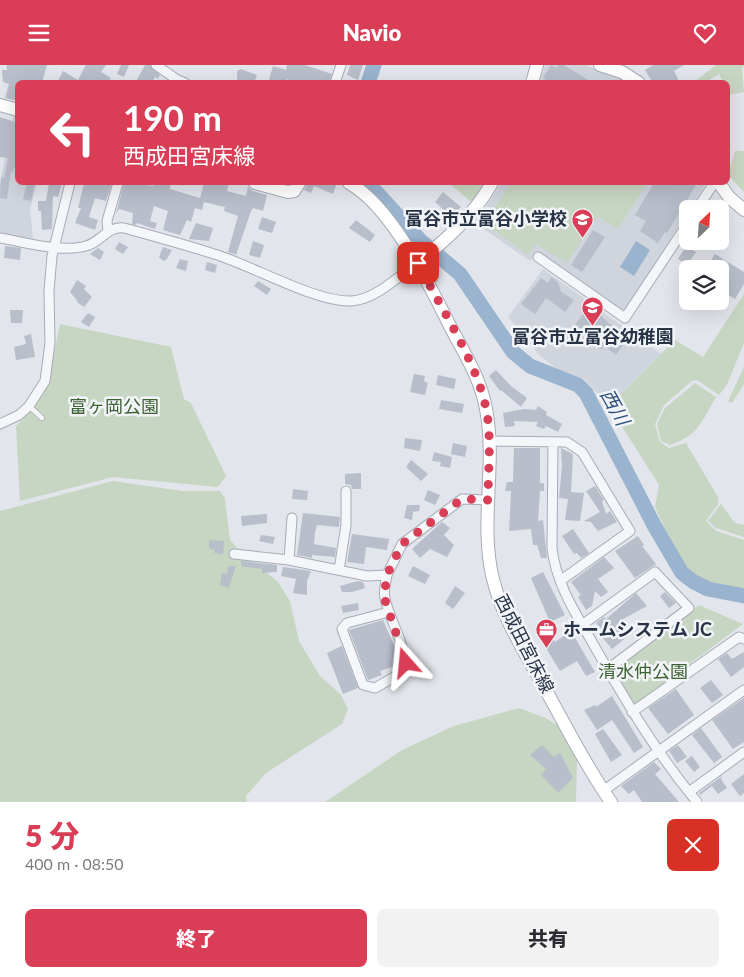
<!DOCTYPE html>
<html lang="ja">
<head>
<meta charset="utf-8">
<style>
	:root { --surface:#fff; --page:#f2f2f3; --text:#2b2b33; --muted:#7c7c81; --accent:#d93e56 }
	body { margin:0; font-family:Lato,"Noto Sans JP",sans-serif; background:var(--page); color:var(--text); height:100vh; display:flex; flex-direction:column; font-size:19px; white-space:nowrap }
	* { box-sizing:border-box; margin:0 }
	p { font-size:16px; color:var(--muted) }
	.icon { flex:none; width:28px; height:28px; fill:none; stroke:currentColor; stroke-width:2; stroke-linecap:round; stroke-linejoin:round }
	.map { position:relative; height:737px; overflow:hidden }
	.panel { display:flex; flex-direction:column; background:var(--surface); flex:1 }
	.panel>* { flex:none }
	.hud { position:absolute; left:15px; top:15px; width:715px; height:105px; border-radius:8px; box-shadow:0 5px 20px #0002; background:#d93e56; color:#fff; overflow:hidden }
	.needle { width:32px; rotate:25deg }
	.tools { position:absolute; left:679px; top:135px; display:grid; gap:10px }
	.tools a { display:grid; place-items:center; width:50px; height:50px; border-radius:8px; background:var(--surface); box-shadow:0 5px 20px #0002; font-size:25px }
	.pin { position:absolute; display:grid; place-items:center; width:42px; height:42px; color:#fff; margin:-21px; border-radius:10px; box-shadow:0 2px 8px #0006 }
	.me { position:absolute; width:55px; margin:-28px; rotate:342deg; stroke-linejoin:round; filter:drop-shadow(0 0 4px #0008) }
	.turn { display:flex; align-items:center; gap:18px; height:105px; padding:0 25px; font-size:22px }
	.turn .icon { width:65px; height:65px; stroke-width:2.5 }
	.turn b { display:block; font-size:35px; line-height:42px }
	.round { display:grid; place-items:center; flex:none; width:52px; height:52px; border-radius:8px; background:var(--page) }
	.headline { display:flex; align-items:center; justify-content:space-between; height:85px; padding:0 25px }
	h1 { font-size:30px; font-weight:800; line-height:38px; color:var(--accent) }
	.action { display:flex; gap:10px; margin-top:auto; padding:10px 25px }
	.action a { flex:1; height:58px; border-radius:8px; background:var(--accent); color:#fff; font-size:20px; font-weight:800; line-height:58px; text-align:center }
	.action a+a { background:var(--page); color:var(--text) }
	header { display:flex; justify-content:space-between; align-items:center; height:65px; padding:0 25px; background:var(--accent); color:#fff; font-size:22px; font-weight:800 }
	.map>svg:first-child { display:block }
</style>
</head>
<body>
<header><svg class="icon" aria-label="menu" viewBox="0 0 24 24"><path d="M4 6h16M4 12h16M4 18h16"/></svg>Navio<svg class="icon" aria-label="heart" viewBox="0 0 24 24"><path d="M12 20l-8-8c-3-5 5-10 8-4 3-6 11-1 8 4z"/></svg></header>
<div class="map">
<svg width="744" height="737" viewBox="0 0 744 737">
	<rect width="100%" height="100%" fill="#e2e5eb"/>
	<!-- built -->
	<path fill="#cfd4dd" d="M545,0H586L629,18H540Z
		M14,48L18,49V118H37L30,144L33,174L0,169V118Z
		M502,118H706L624,247L537,187L530,196L475,158Z
		M543,204L661,289L609,341L584,314L556,303L541,292L508,252Z"/>
	<!-- green -->
	<path fill="#c7d6c2" d="M716,0H744L742,4L744,27L728,30V18L723,17L719,9L706,17H694Z
		M735,86H744V127L728,110Z
		M449,118H483L473,135L470,136Z
		M510,118H647L618,164L598,152L567,198L536,179L528,190L485,159Z
		M744,229V278L727,320L719,330L697,315L692,316L664,340L655,359L660,377L669,383L686,378L718,432V439L706,456L716,466L744,475V527L724,523L696,513L677,491L655,442L659,420L609,341L675,275L703,292Z
		M60,259L171,282L184,334L191,338L226,411L218,422L113,412L20,436L16,361L29,348L48,318Z
		M744,302V319L732,338L728,336Z
		M695,318L716,332C702,356 698,371 670,380L661,376L657,359L665,343Z
		M113,416L182,426H220L225,434L230,475L239,485L278,517L290,536L299,576L320,611L341,630L348,644L342,659L266,708L246,731L247,737H0V446Z
		M721,439L735,458L744,460V472L716,463L708,456Z
		M699,540L743,559L636,639L630,638L611,603Z
		M519,643L546,653L570,669L577,695L576,737H325L402,685L454,661Z"/>
	<!-- water -->
	<path fill="#9ab3ce" d="M636,176L650,185L634,211L620,202Z"/>
	<g fill="none" stroke-linecap="round" stroke-linejoin="round">
		<!-- river -->
		<path stroke="#9ab3ce" stroke-width="15" d="M368,18L374,0
			M368,118L422,177L460,209L513,287L530,301L578,320L586,328L655,462L682,508L694,517L708,524L744,531"/>
	</g>
	<!-- building -->
	<path fill="#b8beca" d="M7,0H47L42,17L18,18V36L5,33L9,19L3,17L2,5H7Z
		M86,0H106L101,7L111,13L108,18H57L63,6L78,15Z
		M121,0H129L124,12L117,9Z
		M145,0H150L160,10L158,14L155,12L152,18H135Z
		M287,0H305L332,9L329,18H298L287,14L286,18H268L273,1L286,5Z
		M350,0H363L358,15L347,10Z
		M551,0L556,3L558,0H564L593,18H551L543,13Z
		M653,0H684L674,6L678,14L674,18H653L645,5Z
		M241,4L257,10L254,18H237V6Z
		M0,52L18,58V91L13,107L11,106L7,134L0,133L1,112L4,113L8,93L0,92Z
		M27,118L35,119L31,136L23,134Z
		M49,118H62L58,132L53,131L52,164L42,165L41,146H38V136H46Z
		M84,118H112L106,136L95,133L89,152L98,155L95,165L75,158L81,143H78Z
		M124,118H140L139,119L153,121L154,118H171L170,124L200,133L204,118H229L227,126L246,131L248,122L252,126L267,130L263,146L253,143L251,146L236,190L228,187L238,151L224,146L225,142L204,137L202,145L195,143L191,157L187,155L180,170L163,165L168,146L154,141L150,156L157,158L155,164L137,158L136,160L132,159L133,148L119,144L116,149Z
		M307,118H337L333,129L314,121L311,128L304,125Z
		M654,118H697L667,168L665,167L658,178L640,166L646,156L635,150Z
		M443,127L461,142L451,152L435,137Z
		M262,152L276,157L272,168L258,164Z
		M356,155L375,170L370,177L349,163Z
		M196,158L213,163L209,176L189,174Z
		M593,165L605,172L582,207L571,200Z
		M253,176L264,180L260,193L249,190Z
		M119,177L128,182L123,189L115,184Z
		M5,181L21,183L20,195L4,193Z
		M686,181L696,187L687,200L678,194Z
		M163,182L172,185L166,195L163,196L159,192Z
		M98,183L104,187L100,195L90,189Z
		M715,189L744,207V219L735,234L720,225V204H706Z
		M180,194L188,196L186,206L176,203Z
		M207,197L217,200L215,208L205,205Z
		M551,212L558,217L561,227L574,235L565,247L546,233L535,249L521,239L541,213L548,218Z
		M77,215L86,221L84,224L92,232L84,242L77,237V235L70,227Z
		M258,216L271,224L267,230L254,221Z
		M10,245H23L22,258H11Z
		M585,246L597,255L600,250L618,266L616,268L626,276L616,290L604,281L602,285L594,280L593,282L583,276L588,270L575,260Z
		M88,248L95,252L89,262L81,257Z
		M31,269L35,292L16,295L14,282L26,279L24,271Z
		M496,305L511,321L527,333L521,342L501,325L500,326L489,311Z
		M414,309L425,311L424,316L428,318L425,330L410,327Z
		M438,310L456,314L454,324L436,320Z
		M441,335L464,339L462,348L439,344Z
		M538,341L547,347L546,350L562,359L558,367L546,361L544,364L536,361L538,357L514,356L515,361L505,362L503,348L524,344L536,345Z
		M405,373L422,375L420,386L404,383Z
		M453,378L467,381L465,392L451,389Z
		M514,383H540V418H544V426H540L538,456L543,455L547,493H541L537,480H533L531,464L509,466L511,426H505L507,417H513Z
		M561,383L573,389L571,427L584,428L580,456L565,455L568,434L559,433L562,401Z
		M434,387L452,392L450,403L440,401L441,397L432,396Z
		M411,395L428,409L421,416L406,402Z
		M361,408V424H352L351,420L345,419V409Z
		M595,421L604,435L602,436L606,449L610,446L617,457L598,466L591,457L584,456L600,447L586,426Z
		M293,424L308,426L307,435L292,434Z
		M428,425L440,430L435,440L424,435Z
		M407,440H420L419,446L413,447L412,455L404,453Z
		M303,448L340,452L339,462L317,460L315,467L314,479L336,483L335,492L312,490V493L297,490Z
		M267,449V458L242,461L241,451Z
		M442,457L450,463L444,470L454,480L447,492L430,484L420,493L412,484Z
		M573,464L589,488L581,493L577,488L574,489L562,471Z
		M352,469L389,474L387,485L366,482L364,499L347,497Z
		M261,470L275,472L273,479L259,476Z
		M638,471L644,480L642,481L656,499L635,513L615,486Z
		M209,475L224,476L223,489L214,488L215,485L209,483Z
		M604,492L614,503L598,514L608,527L601,532L595,526L592,541L586,545L578,532L581,530L571,517Z
		M241,496L277,500V507L262,508V504L241,501Z
		M228,501H236L229,523L220,520L222,508L227,509Z
		M413,501L430,510L425,519L408,511Z
		M283,502L311,506L307,516V530L293,528L296,514L281,511Z
		M543,507L565,550L550,557L531,513Z
		M358,516L363,517L365,523L352,527H342L340,521Z
		M455,521L465,528L453,544L445,538Z
		M665,527L676,538L669,543L660,531Z
		M636,528L647,541L623,554L633,567L612,584L602,572L607,570L596,558L604,552L606,554Z
		M358,538L359,545L343,548L341,541Z
		M383,555L397,587L398,600L380,606L382,610L368,615L349,565Z
		M571,566L595,607L586,611L577,596L560,606L544,580L554,575L555,577Z
		M342,581L358,623L343,629L327,588Z
		M744,587V602L731,612L718,594L727,588L732,594Z
		M711,615L723,630L712,638L700,623Z
		M676,624L694,650L668,669L648,643Z
		M612,631L643,682L634,688L612,655L597,665L584,645L595,640L596,642Z
		M744,633V677L733,684L712,655Z
		M701,663L722,692L714,698L692,670Z
		M603,664L622,690L611,697L595,669Z
		M542,680L554,692L560,688L573,713L558,728L541,710L546,704L530,690Z
		M678,680L687,692L677,698L669,686Z
		M692,691L700,702L694,707L685,696Z
		M654,697L661,704L655,709L679,737H642L634,725L629,729L621,721Z
		M744,709V728L740,731L731,719Z
		M722,711L721,714L727,723L718,729L712,721L700,730L699,728Z"/>
	<g fill="none" stroke-linecap="round" stroke-linejoin="round">
		<defs>
			<path id="lane" d="M29,341L42,353"/>
			<path id="street" d="M156,0L176,14L185,18
				M335,18L341,0
				M697,144L714,118
				M108,167L107,156L118,118
				M0,173C24,177 62,188 86,181C101,177 107,161 124,163C157,172 191,181 223,192C258,204 319,238 352,236C376,234 399,211 417,198
				M538,192L625,253L688,158
				M0,359L19,350L29,341L45,316L50,278L49,226L52,191L70,118
				M489,376L567,377L582,387L630,466L560,516
				M553,377L552,483C556,520 578,552 596,584C627,638 657,689 697,737
				M234,489L289,495L367,511L387,510L402,479L462,434L488,435
				M289,495L292,453
				M339,505L346,460V426
				M387,510C386,517 383,526 385,533C389,556 410,584 403,607L375,623L363,620L342,564L347,558L389,547
				M582,560L655,507L689,543L608,604
				M632,647L739,572L744,574
				M603,726L744,625
				M689,727L744,687"/>
			<path id="secondary" d="M600,0L622,7L639,18
				M532,18L537,0
				M0,40L18,45
				M255,118L288,127L294,126L299,118
				M349,118C391,141 429,219 450,261C464,288 481,314 486,344C497,400 479,458 493,514C503,555 528,592 548,629C568,665 587,703 611,737
				M719,118L729,132L744,145
				M417,198C447,174 473,151 492,118"/>
		</defs>
		<!-- lane casing -->
		<use href="#lane" stroke="#a6acb6" stroke-width="6"/>
		<!-- street casing -->
		<use href="#street" stroke="#a6acb6" stroke-width="11"/>
		<!-- secondary casing -->
		<use href="#secondary" stroke="#a6acb6" stroke-width="14"/>
		<!-- lane -->
		<use href="#lane" stroke="#f5f6f9" stroke-width="4.5"/>
		<!-- street -->
		<use href="#street" stroke="#f5f6f9" stroke-width="9"/>
		<!-- secondary -->
		<use href="#secondary" stroke="#fff" stroke-width="12"/>
	</g>
	<g fill="none" stroke-linecap="round" stroke-linejoin="round">
		<!-- route -->
		<path stroke="#d93e56" stroke-width="9" stroke-dasharray="0 16.2" d="M406,598L384,532L387,510L402,479L462,434L488,435C488,405 492,373 486,343C476,295 440,242 418,198"/>
	</g>
	<!-- icons -->
	<defs>
		<symbol id="school-pin" viewBox="-11 -11 22 30"><path d="M0 17L-7.5 6A9.5 9.5 0 1 1 7.5 6Z" fill="#d93e56" stroke="#f2f4f8"/><path d="M0-5L7-2L0 1L-7-2ZM-4 1L0 2.5L4 1V4Q0 6-4 4Z" fill="#fff"/></symbol>
		<symbol id="office-pin" viewBox="-11 -11 22 30"><path d="M0 17L-7.5 6A9.5 9.5 0 1 1 7.5 6Z" fill="#d93e56" stroke="#f2f4f8"/><path d="M-6-3h4V-5.5h4V-3h4V5H-6ZM-1-4.5V-3h2v-1.5ZM-6 0V1H6V0Z" fill="#fff"/></symbol>
	</defs>
	<g fill-rule="evenodd">
		<use href="#school-pin" x="570" y="142" width="25" height="34"/>
		<use href="#school-pin" x="580" y="230" width="25" height="34"/>
		<use href="#office-pin" x="534" y="552" width="25" height="34"/>
	</g>
	<g text-anchor="middle" stroke-width="5" stroke-linejoin="round" paint-order="stroke">
		<!-- poi labels -->
		<g font-size="18" font-weight="bold" fill="#283345" stroke="#f2f4f8" text-anchor="end">
			<text x="567" y="160">富谷市立富谷小学校</text>
			<text x="593" y="278" text-anchor="middle">富谷市立富谷幼稚園</text>
			<text x="563" y="571" text-anchor="start">ホームシステム JC</text>
		</g>
		<!-- park labels -->
		<g font-size="18" fill="#3d6234" stroke="#f2f4f8">
			<text x="114" y="348">富ヶ岡公園</text>
			<text x="643" y="613">清水仲公園</text>
		</g>
		<!-- street labels -->
		<g font-size="18" fill="#283345" stroke="#f2f4f8">
			<text transform="translate(524 579) rotate(63)" y="6">西成田宮床線</text>
		</g>
		<!-- water labels -->
		<g font-size="19" font-style="italic" fill="#2f527c" stroke="#f2f4f8">
			<text transform="translate(615 342) rotate(61)" y="7">西川</text>
		</g>
	</g>
</svg>
<div class="tools">
<a><svg class="needle" viewBox="-14 -14 28 28"><path d="M0-13l5 13h-10z" fill="#e53935"/><path d="M0 13l5-13h-10z" fill="#7c7c81"/></svg></a>
<a><svg class="icon" aria-label="layers" viewBox="0 0 24 24"><path d="M12 4l9 5-9 5-9-5zM3 14l9 5 9-5"/></svg></a>
</div>
<div class="pin" style="left:418px;top:198px;background:#d93025"><svg class="icon" aria-label="arrive" viewBox="0 0 24 24"><path d="M6 21V4h12l-3 4 3 4H6"/></svg></div>
<svg class="me" style="left:406px;top:598px" viewBox="-20 -20 40 40"><path d="M0-17L14 15 0 8-14 15z" fill="#d93e56" stroke="#fff" stroke-width="4"/></svg>
<div class="hud">
<div class="turn"><svg class="icon" aria-label="left" viewBox="0 0 24 24"><path d="M17 20v-9H6M10 6l-5 5 5 5"/></svg><div><b>190 m</b>西成田宮床線</div></div>
</div>
</div>
<section class="panel">
<div class="headline"><div><h1>5 分</h1><p>400 m · 08:50</p></div><a class="round" style="background:#d93025;color:#fff"><svg class="icon" aria-label="close" viewBox="0 0 24 24"><path d="M6 6l12 12M18 6L6 18"/></svg></a></div>
<div class="action"><a>終了</a><a>共有</a></div>
</section>
</body>
</html>
